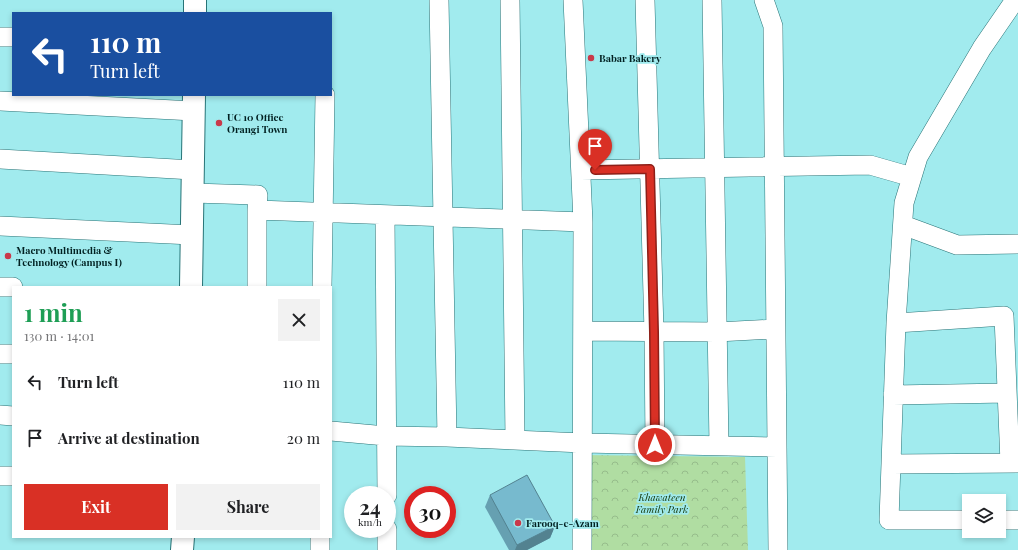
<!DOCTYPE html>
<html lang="en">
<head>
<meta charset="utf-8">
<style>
	:root { --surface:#fff; --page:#f2f2f2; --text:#202124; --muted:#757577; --accent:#d93025 }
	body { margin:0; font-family:"Playfair Display",serif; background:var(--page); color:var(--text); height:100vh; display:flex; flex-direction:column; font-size:15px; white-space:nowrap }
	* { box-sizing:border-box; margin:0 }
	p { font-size:13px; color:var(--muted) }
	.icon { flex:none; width:22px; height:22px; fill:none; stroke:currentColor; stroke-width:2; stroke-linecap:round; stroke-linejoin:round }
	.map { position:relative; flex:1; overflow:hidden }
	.panel { position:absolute; left:12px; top:286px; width:320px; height:252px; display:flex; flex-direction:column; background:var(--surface); border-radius:0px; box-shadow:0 2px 6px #0003 }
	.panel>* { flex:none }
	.hud { position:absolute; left:12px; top:12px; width:320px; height:84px; border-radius:0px; box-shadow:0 2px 6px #0003; background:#1a4fa0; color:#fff; overflow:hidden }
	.controls { position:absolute; left:962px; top:494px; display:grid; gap:8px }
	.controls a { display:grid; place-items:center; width:44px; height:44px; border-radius:0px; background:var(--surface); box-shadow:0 2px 6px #0003; font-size:20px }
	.speed { position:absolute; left:344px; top:486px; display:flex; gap:8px; font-size:20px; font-weight:700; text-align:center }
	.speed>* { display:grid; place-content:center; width:52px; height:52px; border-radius:50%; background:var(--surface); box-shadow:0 2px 6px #0003; line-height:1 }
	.speed small { font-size:10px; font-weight:400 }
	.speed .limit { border:6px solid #d22; background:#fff; color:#111 }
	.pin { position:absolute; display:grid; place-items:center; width:34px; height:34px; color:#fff; margin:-41px -17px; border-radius:50% 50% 50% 0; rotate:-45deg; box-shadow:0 0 4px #0007 }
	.pin .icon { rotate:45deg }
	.me { position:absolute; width:44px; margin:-22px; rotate:0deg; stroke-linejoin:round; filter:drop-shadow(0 0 3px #0008) }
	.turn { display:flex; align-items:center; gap:14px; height:84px; padding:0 12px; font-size:18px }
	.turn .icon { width:52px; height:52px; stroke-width:2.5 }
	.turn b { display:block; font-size:28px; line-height:34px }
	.round { display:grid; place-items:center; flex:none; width:42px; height:42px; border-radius:0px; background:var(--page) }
	.headline { display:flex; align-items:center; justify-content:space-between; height:68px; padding:0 12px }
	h1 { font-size:24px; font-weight:700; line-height:30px; color:#1e9e55 }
	.button { display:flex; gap:8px; margin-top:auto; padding:8px 12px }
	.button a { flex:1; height:46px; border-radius:0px; background:var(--accent); color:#fff; font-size:16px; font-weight:700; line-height:46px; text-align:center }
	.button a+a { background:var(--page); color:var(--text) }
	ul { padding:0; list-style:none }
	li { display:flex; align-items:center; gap:12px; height:56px; padding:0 12px }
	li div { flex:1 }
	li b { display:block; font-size:15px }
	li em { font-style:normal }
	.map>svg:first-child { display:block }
</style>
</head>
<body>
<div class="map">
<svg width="1018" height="550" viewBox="0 0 1018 550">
	<defs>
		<pattern id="park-crowns" width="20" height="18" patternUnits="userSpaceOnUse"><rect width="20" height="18" fill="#b0dda2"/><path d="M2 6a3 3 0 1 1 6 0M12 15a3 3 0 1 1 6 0" fill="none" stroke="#96bd8b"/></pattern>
	</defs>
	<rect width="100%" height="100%" fill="#a1ebee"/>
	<!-- park -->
	<path fill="url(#park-crowns)" d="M582,455L745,457L748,550H582Z"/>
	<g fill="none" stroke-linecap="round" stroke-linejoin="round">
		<defs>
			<path id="minor" d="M439,0L447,437
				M510,0L515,440
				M573,0L583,222L582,550
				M645,0L654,332L655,445
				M712,0L719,446
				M764,0L773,26L778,550
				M0,37H13
				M0,101L194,111
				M0,159L193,170
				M581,170L870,165L912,177
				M193,193L258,195L257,210L583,222
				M257,210V287
				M385,215L387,495
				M903,225L957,245L1018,244
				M0,226L192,235
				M0,287H13
				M322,287L325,95
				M896,323L1004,316L1010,463
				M583,331L717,332L775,329
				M0,354H13
				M893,395L1007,393
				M0,415L13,416
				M331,431L386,436L447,437L583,443L777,447
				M891,464L1018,463
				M0,476H13
				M969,520H889L896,323L904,203L918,157L982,48L1015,0
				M999,520H1018
				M387,529V550
				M320,550V537"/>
			<path id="tertiary" d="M195,13V0
				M191,287L194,95
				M182,550L183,537"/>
		</defs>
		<!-- minor casing -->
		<use href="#minor" stroke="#287477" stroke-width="20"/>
		<!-- tertiary casing -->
		<use href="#tertiary" stroke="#287477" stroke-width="24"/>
		<!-- minor -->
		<use href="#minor" stroke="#fff" stroke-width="19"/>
		<!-- tertiary -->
		<use href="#tertiary" stroke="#fff" stroke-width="22"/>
	</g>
	<!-- wall -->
	<path fill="#66a0b1" d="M490,495L555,526L550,538L527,550H509L485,507Z"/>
	<!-- shaded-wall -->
	<path fill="#538290" d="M555,526L550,538L527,550H515L517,545Z"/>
	<!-- building -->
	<path fill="#77bace" stroke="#538290" d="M527,475L555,526L517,545L490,495Z"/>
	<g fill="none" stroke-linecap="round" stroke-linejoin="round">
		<defs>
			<path id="route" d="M595,170L650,169L654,332L655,445"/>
		</defs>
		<!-- route casing -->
		<use href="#route" stroke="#8d1f18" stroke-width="10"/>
		<!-- route -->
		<use href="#route" stroke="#d93025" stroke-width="7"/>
	</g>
	<!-- markers -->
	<g fill="#c9394a" stroke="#a1ebee" stroke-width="1.5">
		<circle cx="591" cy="58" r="4"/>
		<circle cx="219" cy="123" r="4"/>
		<circle cx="8" cy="256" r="4"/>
		<circle cx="518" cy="523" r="4"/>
	</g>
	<g text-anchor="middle" stroke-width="3.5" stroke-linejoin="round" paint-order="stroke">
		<!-- poi labels -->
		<g font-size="10" font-weight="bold" fill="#012021" stroke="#a1ebee" text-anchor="start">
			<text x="599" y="62">Babar Bakery</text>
			<text x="227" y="121">UC 10 Office<tspan x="227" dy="12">Orangi Town</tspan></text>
			<text x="16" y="254">Macro Multimedia &amp;<tspan x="16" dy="12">Technology (Campus I)</tspan></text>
			<text x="526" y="527">Farooq-e-Azam</text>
		</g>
		<!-- park labels -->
		<g font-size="10" font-style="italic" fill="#113404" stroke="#a1ebee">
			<text x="662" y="501">Khawateen<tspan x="662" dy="12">Family Park</tspan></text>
		</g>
	</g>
</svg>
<div class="controls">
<a><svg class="icon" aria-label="layers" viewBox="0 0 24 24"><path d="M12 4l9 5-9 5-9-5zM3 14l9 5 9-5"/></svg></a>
</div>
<div class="speed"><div>24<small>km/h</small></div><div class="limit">30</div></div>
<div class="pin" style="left:595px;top:170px;background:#d93025"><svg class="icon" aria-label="arrive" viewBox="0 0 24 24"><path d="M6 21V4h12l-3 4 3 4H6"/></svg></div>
<svg class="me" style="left:655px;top:445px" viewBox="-20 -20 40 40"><circle r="17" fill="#d93025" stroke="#fff" stroke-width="3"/><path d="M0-11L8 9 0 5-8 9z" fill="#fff"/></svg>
<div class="hud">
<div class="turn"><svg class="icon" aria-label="left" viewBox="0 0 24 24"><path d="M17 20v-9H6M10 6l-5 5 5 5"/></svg><div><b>110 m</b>Turn left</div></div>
</div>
<section class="panel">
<div class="headline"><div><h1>1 min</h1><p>130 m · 14:01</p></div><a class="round"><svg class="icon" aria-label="close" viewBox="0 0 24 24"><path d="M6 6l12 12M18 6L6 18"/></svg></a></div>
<ul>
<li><svg class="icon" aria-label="left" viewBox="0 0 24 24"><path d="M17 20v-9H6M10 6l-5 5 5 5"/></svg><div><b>Turn left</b></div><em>110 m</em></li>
<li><svg class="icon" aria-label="arrive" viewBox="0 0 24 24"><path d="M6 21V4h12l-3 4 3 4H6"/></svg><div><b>Arrive at destination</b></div><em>20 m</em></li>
</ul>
<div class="button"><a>Exit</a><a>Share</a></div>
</section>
</div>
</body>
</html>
